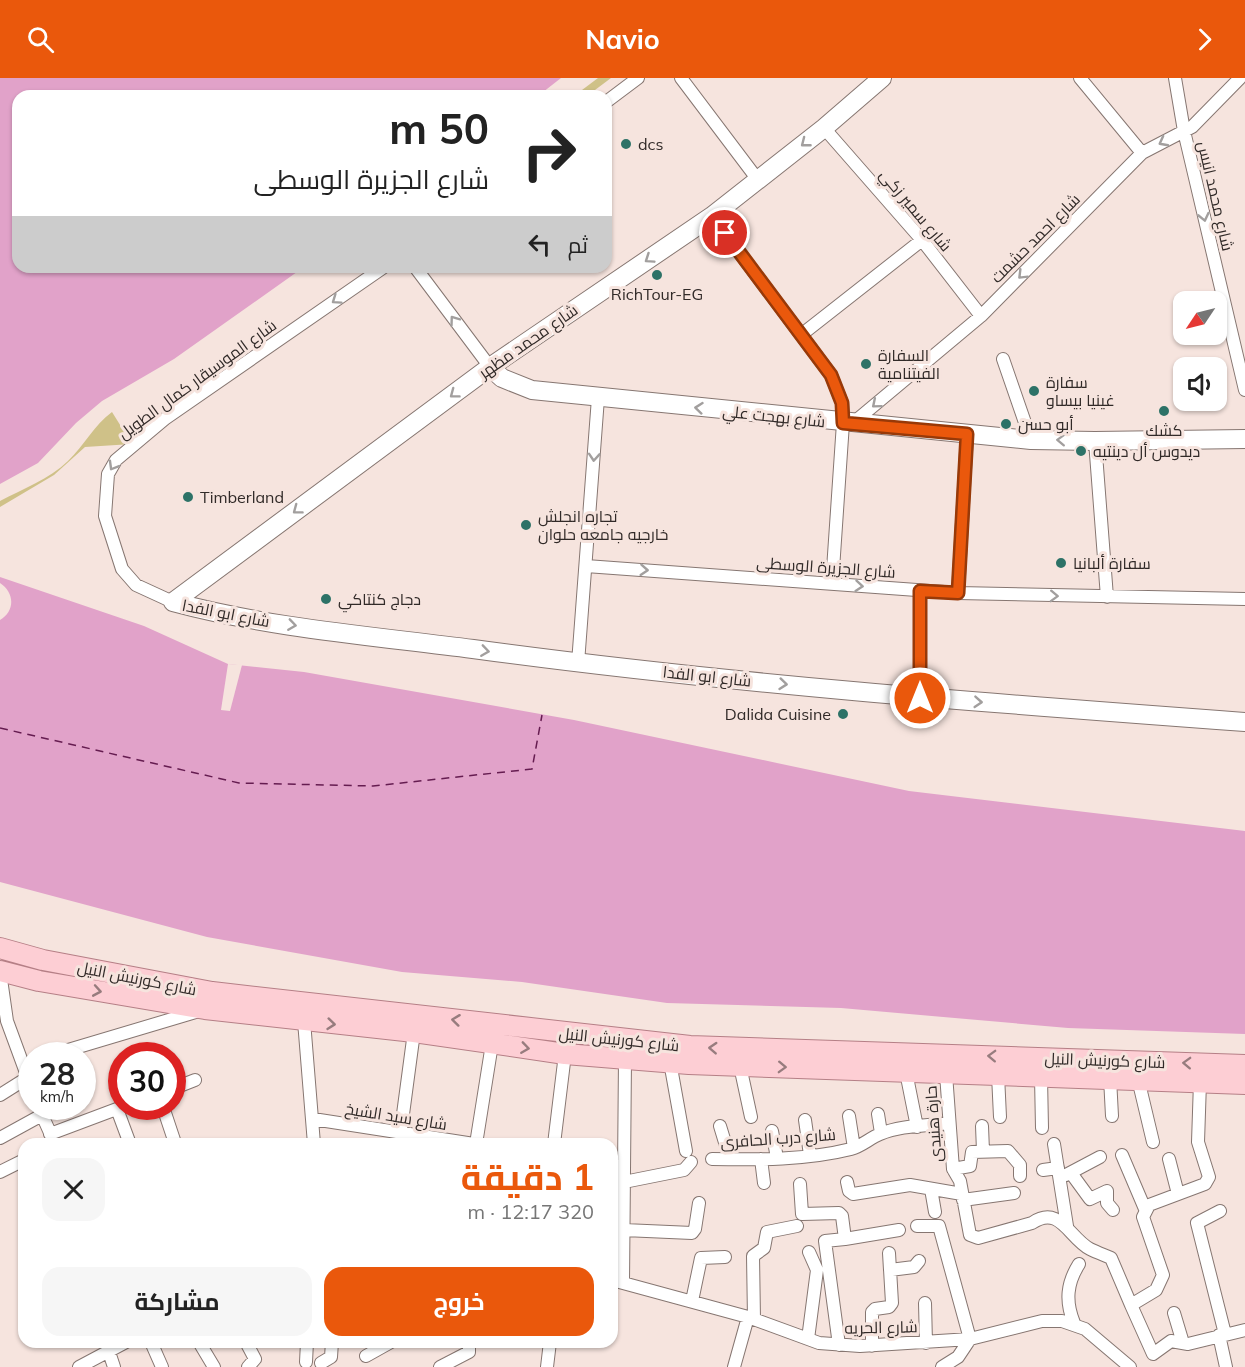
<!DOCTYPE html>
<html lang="ar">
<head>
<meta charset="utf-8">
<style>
	:root { --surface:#fff; --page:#f6f6f6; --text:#222; --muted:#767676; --accent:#ea580c }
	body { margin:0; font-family:Mulish,Cairo,sans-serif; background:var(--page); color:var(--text); direction:rtl; height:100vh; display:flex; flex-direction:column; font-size:22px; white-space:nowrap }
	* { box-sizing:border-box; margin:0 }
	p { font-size:20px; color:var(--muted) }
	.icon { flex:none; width:33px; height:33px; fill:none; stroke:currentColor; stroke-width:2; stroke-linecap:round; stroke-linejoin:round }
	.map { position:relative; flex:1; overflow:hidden; direction:ltr }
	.panel { position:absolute; left:18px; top:1060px; width:600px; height:210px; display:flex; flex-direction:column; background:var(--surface); border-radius:18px; box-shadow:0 2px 4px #0004; direction:rtl }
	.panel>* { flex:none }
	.hud { position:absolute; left:12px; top:12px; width:600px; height:183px; border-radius:18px; box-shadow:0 2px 4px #0004; direction:rtl; background:#fff; color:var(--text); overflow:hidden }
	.needle { width:39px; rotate:235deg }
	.buttons { position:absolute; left:1173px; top:213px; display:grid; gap:12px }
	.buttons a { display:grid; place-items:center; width:54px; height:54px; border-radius:12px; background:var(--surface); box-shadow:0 2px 4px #0004; font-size:30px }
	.speed { position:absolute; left:18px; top:964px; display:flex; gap:12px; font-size:30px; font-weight:700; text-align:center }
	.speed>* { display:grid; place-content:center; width:78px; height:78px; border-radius:50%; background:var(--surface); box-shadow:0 2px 4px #0004; line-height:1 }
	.speed small { font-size:15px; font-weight:400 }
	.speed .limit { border:9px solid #d22; background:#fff; color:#111 }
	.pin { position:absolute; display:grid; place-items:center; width:51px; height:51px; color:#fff; margin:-26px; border:3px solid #fff; border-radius:50%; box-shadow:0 2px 6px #0007 }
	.me { position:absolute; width:66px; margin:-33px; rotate:0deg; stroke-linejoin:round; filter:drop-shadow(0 0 4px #0008) }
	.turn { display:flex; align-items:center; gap:21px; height:126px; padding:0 24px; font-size:27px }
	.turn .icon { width:78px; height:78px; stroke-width:2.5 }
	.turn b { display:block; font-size:42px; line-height:51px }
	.then { display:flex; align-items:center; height:57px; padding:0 24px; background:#0003; gap:12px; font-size:22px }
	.round { display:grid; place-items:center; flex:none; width:63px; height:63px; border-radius:18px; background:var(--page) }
	.head { display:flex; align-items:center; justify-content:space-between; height:102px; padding:0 24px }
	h1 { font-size:36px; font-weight:700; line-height:45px; color:var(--accent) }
	.primary-button { display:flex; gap:12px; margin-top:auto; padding:12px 24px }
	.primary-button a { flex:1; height:69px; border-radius:18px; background:var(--accent); color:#fff; font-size:24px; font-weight:700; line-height:69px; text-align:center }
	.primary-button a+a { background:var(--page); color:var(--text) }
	header { display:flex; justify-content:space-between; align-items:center; height:78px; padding:0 24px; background:var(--accent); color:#fff; font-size:27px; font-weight:700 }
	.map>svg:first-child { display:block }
</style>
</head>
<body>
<header><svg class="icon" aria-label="forward" viewBox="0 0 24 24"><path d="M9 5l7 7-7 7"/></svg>Navio<svg class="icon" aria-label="search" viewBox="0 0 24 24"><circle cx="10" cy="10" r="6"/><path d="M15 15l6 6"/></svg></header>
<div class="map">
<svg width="1245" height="1289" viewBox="0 0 1245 1289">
	<rect width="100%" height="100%" fill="#f6e4de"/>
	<!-- green -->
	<path fill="#cfc188" d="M598,0H611L587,18H574Z
		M112,334L132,366L85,369L54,397L0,429V423C23,411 49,401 68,383C84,368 94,347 112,334Z"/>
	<!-- water -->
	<path fill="#e1a2c9" d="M0,0H561L538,18H18V189H304L174,281L102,323L76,345L38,385L0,406Z
		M0,499L144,548L228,586L304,594L574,642L909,713L1245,753V956L1068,950L841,930L667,925L522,904L402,894L207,859L0,804V542C15,533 15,515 0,505Z"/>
	<!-- pier -->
	<path fill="#f6e4de" d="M228,586L242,587L230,633L221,632Z"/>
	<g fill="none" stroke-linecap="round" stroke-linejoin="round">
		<!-- ferry -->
		<path stroke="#651c50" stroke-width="1.5" stroke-dasharray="8 6" stroke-linecap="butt" d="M0,650L239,705L373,708L532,691L542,637"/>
		<defs>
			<path id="street" d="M681,0L758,102
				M1080,0L1142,75
				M1175,0L1184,53L1245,312
				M606,24L638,0
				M824,50L922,162L981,238
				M712,138L831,297L842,325L843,345L832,506
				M415,189L490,289
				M801,257L922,162
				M1003,281L1031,362
				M853,345L981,238L1142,75L1192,49L1240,0
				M1095,363L1107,519
				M586,488L958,515L1245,521
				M920,513V620
				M958,515L967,356
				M173,524L136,507L122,491L105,438L108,396L116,382L166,340L384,189
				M578,585L598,320
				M0,894L7,943L32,1011
				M304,943L314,1066
				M48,978L199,933
				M670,984L686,1073
				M740,988L751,1039
				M906,994L917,1049
				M946,996L953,1091L960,1103L970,1157L978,1160L1032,1145C1060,1126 1069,1160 1090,1171C1096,1174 1104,1177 1111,1180L1131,1227
				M998,997L1000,1039
				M1041,999L1042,1050
				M1110,1000L1112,1038
				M1138,1001L1153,1064
				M1200,1004L1198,1064L1209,1099L1205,1106L1149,1127L1143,1139L1163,1197L1156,1212L1131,1227L1153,1276L1171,1263L1188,1266L1245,1252
				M172,1011L195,1002
				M0,1017L27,1000
				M163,1029L175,1065
				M39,1030L55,1066
				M117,1031L130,1066
				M878,1036L881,1055
				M849,1038L854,1070
				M313,1041L474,1066
				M805,1042L810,1077
				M720,1048L730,1081
				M982,1048L983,1073
				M772,1053L777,1080
				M50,1056L122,1029
				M0,1060L42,1037
				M399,1066L414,954
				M476,1066L492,966
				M554,1066L565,976
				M1054,1066L1067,1148
				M1122,1077L1145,1131
				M712,1081C758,1082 807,1082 851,1071C862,1068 870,1060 880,1056C901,1047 926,1048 948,1045
				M761,1081L764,1105
				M1169,1081L1178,1116
				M612,1088L624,1090
				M953,1091L970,1088L972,1074L1008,1073L1020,1087V1098
				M1043,1092L1058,1090
				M0,1094L24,1082
				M1071,1095L1090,1121L1107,1113V1125L1113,1132
				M1066,1097L1100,1079
				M624,1104L684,1092L691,1084
				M847,1104L849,1113L853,1116L910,1107L962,1116
				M800,1106L802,1136L839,1135L842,1138L845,1161L825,1163L839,1267
				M931,1111L935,1134
				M963,1122L1014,1115
				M1220,1133L1197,1145L1225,1256
				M917,1148H939L970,1261L958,1279L942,1289
				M624,1152L692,1155L695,1151L699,1125
				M845,1161L899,1152
				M889,1175L890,1192L914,1189L919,1183
				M612,1202L748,1239L819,1265L860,1268L970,1261L1042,1243H1062L1085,1251L1130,1289
				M623,1204L625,981
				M692,1223L701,1180L725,1179
				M925,1225L926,1265
				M1174,1235L1183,1265
				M754,1241L753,1178L764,1170L767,1154L797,1148
				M1074,1245C1065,1223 1067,1205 1079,1186
				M1219,1257L1226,1289
				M808,1261L817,1192L809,1174
				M151,1264L162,1289
				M199,1264L214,1289
				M246,1264L255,1281L248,1289
				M872,1268V1234L875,1231L889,1229L892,1225L890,1191
				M109,1274L114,1289
				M366,1278L391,1264
				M306,1284L307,1264
				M321,1285L331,1279L332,1264
				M79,1289L126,1264
				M440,1289L469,1274V1264
				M547,1289L550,1264
				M734,1289L748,1239"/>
			<path id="secondary" d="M490,289L502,300L532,312L1031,362L1095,363L1245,361
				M173,524C270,550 373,558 473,571C729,606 987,625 1245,644
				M173,524L490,289L712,138L824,50L882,0"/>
			<path id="primary" d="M0,870L43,882L212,914L690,968L1245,987
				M0,893L39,903L205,931L414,954L565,976L689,986L1245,1006"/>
		</defs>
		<!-- street casing -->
		<use href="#street" stroke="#867671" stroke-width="14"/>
		<!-- secondary casing -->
		<use href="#secondary" stroke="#867671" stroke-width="20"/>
		<!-- primary casing -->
		<use href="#primary" stroke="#b57f86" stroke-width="22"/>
		<!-- street -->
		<use href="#street" stroke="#fff" stroke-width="12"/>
		<!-- secondary -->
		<use href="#secondary" stroke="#fff" stroke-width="18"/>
		<!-- primary -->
		<use href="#primary" stroke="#fdced4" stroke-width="20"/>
	</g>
	<!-- one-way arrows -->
	<defs><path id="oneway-chevron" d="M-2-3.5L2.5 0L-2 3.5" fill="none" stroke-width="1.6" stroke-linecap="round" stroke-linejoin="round" transform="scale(1.5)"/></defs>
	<g stroke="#a29f9e">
		<use href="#oneway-chevron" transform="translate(1163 64) rotate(152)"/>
		<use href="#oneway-chevron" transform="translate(805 65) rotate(142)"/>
		<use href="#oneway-chevron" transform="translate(1204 139) rotate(77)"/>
		<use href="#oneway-chevron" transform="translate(649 181) rotate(146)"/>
		<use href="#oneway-chevron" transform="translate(1022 197) rotate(135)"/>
		<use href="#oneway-chevron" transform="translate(336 222) rotate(145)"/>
		<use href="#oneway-chevron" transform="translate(454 242) rotate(-126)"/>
		<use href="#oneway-chevron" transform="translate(454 316) rotate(143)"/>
		<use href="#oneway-chevron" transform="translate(876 326) rotate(140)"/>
		<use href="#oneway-chevron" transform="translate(699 330) rotate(-174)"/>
		<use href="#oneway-chevron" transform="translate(1061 362) rotate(-178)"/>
		<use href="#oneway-chevron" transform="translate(594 379) rotate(94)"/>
		<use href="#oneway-chevron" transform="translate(113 388) rotate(120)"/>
		<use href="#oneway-chevron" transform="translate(297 432) rotate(143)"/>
		<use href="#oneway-chevron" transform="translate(644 492) rotate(4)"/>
		<use href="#oneway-chevron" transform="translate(859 508) rotate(5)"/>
		<use href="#oneway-chevron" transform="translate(1054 518) rotate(2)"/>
		<use href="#oneway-chevron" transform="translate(292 547) rotate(8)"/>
		<use href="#oneway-chevron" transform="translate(485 573) rotate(8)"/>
		<use href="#oneway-chevron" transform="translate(783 606) rotate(6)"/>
		<use href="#oneway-chevron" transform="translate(978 624) rotate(4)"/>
	</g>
	<g stroke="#977c7e">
		<use href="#oneway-chevron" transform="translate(97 913) rotate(10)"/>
		<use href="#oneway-chevron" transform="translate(456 942) rotate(-173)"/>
		<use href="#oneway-chevron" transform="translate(331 946) rotate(6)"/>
		<use href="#oneway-chevron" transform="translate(525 970) rotate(8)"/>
		<use href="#oneway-chevron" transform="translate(713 970) rotate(-177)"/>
		<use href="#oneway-chevron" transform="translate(992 978) rotate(-178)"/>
		<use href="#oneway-chevron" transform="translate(1187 985) rotate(-178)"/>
		<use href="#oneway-chevron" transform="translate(782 989) rotate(2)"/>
	</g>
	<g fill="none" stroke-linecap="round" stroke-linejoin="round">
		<defs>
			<path id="route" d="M725,155L831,297L842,325L843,345L967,356L958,515L920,513V620"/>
		</defs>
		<!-- route casing -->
		<use href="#route" stroke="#983908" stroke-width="15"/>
		<!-- route -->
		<use href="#route" stroke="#ea580c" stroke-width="10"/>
	</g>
	<!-- markers -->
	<g fill="#2d7267" stroke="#f6e4de" stroke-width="2">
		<circle cx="626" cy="66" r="6"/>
		<circle cx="657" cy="197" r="6"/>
		<circle cx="866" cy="286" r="6"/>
		<circle cx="1034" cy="313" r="6"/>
		<circle cx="1164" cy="333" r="6"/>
		<circle cx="1006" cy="346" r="6"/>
		<circle cx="1081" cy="373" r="6"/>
		<circle cx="188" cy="419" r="6"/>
		<circle cx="526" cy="447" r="6"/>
		<circle cx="1061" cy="485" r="6"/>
		<circle cx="326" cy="521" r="6"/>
		<circle cx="843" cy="636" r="6"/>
	</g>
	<g text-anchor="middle" stroke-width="6" stroke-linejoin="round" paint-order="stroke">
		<!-- poi labels -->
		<g font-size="16" fill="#312a28" stroke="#f6e4de" text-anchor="start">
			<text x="638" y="72">dcs</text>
			<text x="657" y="222" text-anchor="middle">RichTour-EG</text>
			<text x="878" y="283">السفارة<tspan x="878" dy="18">الفيتنامية</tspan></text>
			<text x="1046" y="310">سفارة<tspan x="1046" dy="18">غينيا بيساو</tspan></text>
			<text x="1018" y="352">أبو حسن</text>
			<text x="1164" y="358" text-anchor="middle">كشك</text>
			<text x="1093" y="379">ديدوس أل دينتيه</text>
			<text x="200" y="425">Timberland</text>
			<text x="538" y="444">تجاره انجلش<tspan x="538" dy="18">خارجيه جامعه حلوان</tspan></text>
			<text x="1073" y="491">سفارة ألبانيا</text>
			<text x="338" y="527">دجاج كنتاكي</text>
			<text x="831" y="642" text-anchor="end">Dalida Cuisine</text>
		</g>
		<!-- street labels -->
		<g font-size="16" fill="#312a28" stroke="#f6e4de">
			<text transform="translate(1216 118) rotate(77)" y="6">شارع محمد انيس</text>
			<text transform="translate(916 132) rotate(50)" y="6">شارع سمير زكي</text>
			<text transform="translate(1035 160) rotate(-45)" y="6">شارع احمد حشمت</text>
			<text transform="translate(528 263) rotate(-35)" y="6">شارع محمد مظهر</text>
			<text transform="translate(197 301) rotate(-36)" y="6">شارع الموسيقار كمال الطويل</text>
			<text transform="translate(774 338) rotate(6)" y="6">شارع بهجت علي</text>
			<text transform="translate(826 489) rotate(4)" y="6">شارع الجزيرة الوسطى</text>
			<text transform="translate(226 535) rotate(11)" y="6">شارع ابو الفدا</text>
			<text transform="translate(707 598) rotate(6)" y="6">شارع ابو الفدا</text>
			<text transform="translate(137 900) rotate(11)" y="6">شارع كورنيش النيل</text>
			<text transform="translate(619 961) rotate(6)" y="6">شارع كورنيش النيل</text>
			<text transform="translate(1105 982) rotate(2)" y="6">شارع كورنيش النيل</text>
			<text transform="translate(396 1038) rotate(9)" y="6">شارع سيد الشيخ</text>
			<text transform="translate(933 1046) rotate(-94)" y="6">حارة هنيدى</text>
			<text transform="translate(778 1060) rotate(-4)" y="6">شارع درب الحافرى</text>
			<text transform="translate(881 1249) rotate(-1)" y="6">شارع الحريه</text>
		</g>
	</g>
</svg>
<div class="buttons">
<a><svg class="needle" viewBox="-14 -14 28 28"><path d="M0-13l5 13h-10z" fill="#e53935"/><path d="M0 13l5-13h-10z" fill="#767676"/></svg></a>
<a><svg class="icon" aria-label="sound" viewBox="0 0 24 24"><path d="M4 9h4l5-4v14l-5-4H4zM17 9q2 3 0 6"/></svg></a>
</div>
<div class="speed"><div>28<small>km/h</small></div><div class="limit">30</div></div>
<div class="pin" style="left:725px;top:155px;background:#d93025"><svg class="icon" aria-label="arrive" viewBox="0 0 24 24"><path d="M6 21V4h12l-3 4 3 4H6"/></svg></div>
<svg class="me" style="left:920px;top:620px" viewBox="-20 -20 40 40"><circle r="17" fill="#ea580c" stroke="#fff" stroke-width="3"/><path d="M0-11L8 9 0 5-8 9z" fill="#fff"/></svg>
<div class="hud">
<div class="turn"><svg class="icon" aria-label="right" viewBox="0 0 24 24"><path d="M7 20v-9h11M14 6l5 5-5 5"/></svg><div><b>50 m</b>شارع الجزيرة الوسطى</div></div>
<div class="then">ثم<svg class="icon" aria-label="left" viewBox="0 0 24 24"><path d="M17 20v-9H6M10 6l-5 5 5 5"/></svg></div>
</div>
<section class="panel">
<div class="head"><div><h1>1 دقيقة</h1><p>320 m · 12:17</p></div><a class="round"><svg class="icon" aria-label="close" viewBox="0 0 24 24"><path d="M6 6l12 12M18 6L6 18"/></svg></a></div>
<div class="primary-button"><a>خروج</a><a>مشاركة</a></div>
</section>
</div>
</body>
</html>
